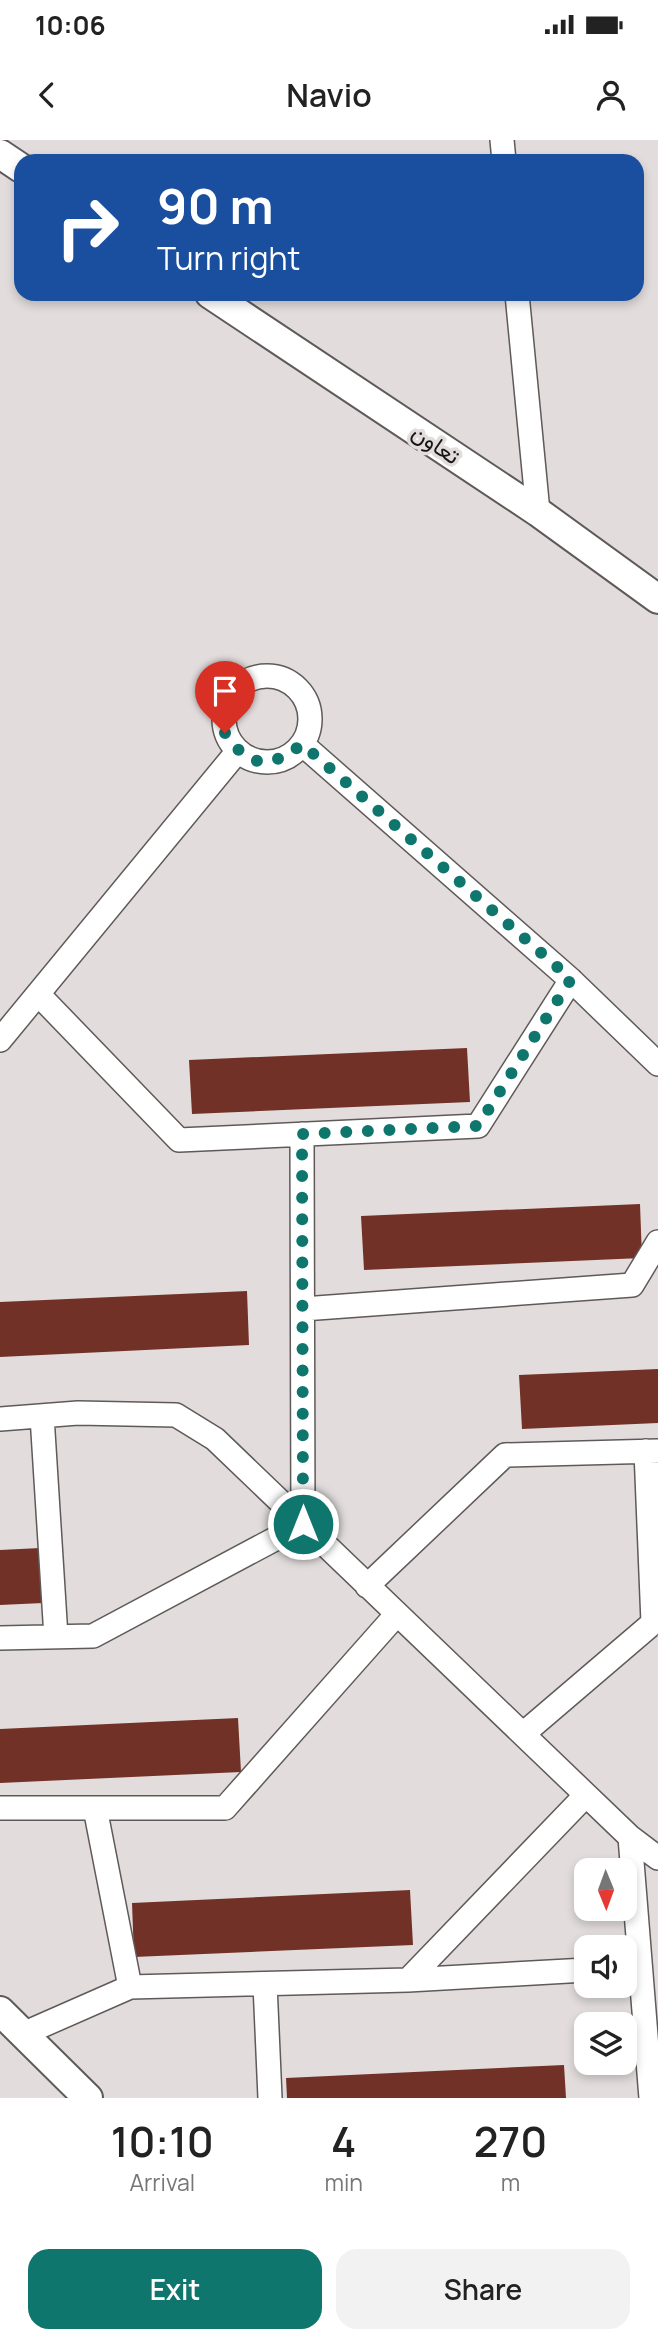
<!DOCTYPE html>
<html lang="en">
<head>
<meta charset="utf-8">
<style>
	:root { --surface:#fff; --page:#f2f2f2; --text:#222; --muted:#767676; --accent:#0f766e }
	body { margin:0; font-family:Manrope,Vazirmatn,sans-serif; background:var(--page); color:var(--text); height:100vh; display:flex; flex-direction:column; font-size:26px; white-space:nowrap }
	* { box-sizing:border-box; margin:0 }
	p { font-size:23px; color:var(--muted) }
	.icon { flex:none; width:38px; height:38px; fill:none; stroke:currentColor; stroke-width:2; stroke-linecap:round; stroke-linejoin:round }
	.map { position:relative; height:1958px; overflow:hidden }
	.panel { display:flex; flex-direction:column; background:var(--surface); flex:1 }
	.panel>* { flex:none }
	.top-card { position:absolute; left:14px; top:14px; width:630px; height:147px; border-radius:21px; box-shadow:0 4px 10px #0003; background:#1a4fa0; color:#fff; overflow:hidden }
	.needle { width:46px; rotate:179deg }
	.controls { position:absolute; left:574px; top:1718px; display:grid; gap:14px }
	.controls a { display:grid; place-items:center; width:63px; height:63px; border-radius:14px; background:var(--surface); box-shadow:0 4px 10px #0003; font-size:35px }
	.pin { position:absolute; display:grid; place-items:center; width:60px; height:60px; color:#fff; margin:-72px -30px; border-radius:50% 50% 50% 0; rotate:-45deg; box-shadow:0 0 7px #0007 }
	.pin .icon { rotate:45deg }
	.me { position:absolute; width:77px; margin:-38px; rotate:0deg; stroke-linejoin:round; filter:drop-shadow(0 0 5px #0008) }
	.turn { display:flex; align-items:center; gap:24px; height:147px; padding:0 28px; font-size:32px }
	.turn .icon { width:91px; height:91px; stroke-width:2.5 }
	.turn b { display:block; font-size:49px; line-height:60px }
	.eta { display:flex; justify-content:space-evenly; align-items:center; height:119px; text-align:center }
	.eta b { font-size:42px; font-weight:600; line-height:49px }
	.button { display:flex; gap:14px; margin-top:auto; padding:14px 28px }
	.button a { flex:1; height:80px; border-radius:21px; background:var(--accent); color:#fff; font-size:28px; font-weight:600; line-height:80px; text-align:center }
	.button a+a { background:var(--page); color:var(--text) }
	.status { display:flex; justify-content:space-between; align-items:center; height:49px; padding:0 35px; background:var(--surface); direction:ltr }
	.status svg { height:19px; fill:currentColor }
	header { display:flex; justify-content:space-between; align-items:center; height:91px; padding:0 28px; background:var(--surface); font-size:32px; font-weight:600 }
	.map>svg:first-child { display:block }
</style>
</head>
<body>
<div class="status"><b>10:06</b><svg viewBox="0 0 49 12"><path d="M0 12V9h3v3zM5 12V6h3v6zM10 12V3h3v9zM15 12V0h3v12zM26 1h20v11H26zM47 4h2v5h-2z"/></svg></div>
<header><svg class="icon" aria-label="back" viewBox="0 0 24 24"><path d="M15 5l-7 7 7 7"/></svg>Navio<svg class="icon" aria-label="person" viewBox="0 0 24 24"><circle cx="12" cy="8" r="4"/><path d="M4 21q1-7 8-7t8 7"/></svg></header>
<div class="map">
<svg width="658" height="1958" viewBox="0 0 658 1958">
	<rect width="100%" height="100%" fill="#e2dddc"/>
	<!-- building -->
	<path fill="#723127" d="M467,908L470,962L192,974L189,920Z
		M640,1064L642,1118L364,1130L361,1076Z
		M247,1151L249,1205L0,1217V1162Z
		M658,1229V1283L522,1289L519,1235Z
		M40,1408L43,1463L0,1465V1410Z
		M238,1578L241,1632L0,1643V1589Z
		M410,1750L413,1805L134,1817L132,1763Z
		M564,1925L566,1958H287L286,1938Z"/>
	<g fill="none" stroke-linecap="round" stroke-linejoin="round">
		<defs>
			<path id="minor" d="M502,0L504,21
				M517,154L538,372
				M224 579a43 43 0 1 1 86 0a43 43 0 1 1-86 0Z
				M302,604L571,840L658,924
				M38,854L179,1000L478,986L571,840
				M0,900L237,612
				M303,1169L632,1145L658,1102
				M42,1276L56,1497
				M0,1279L78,1273L176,1275L215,1299L630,1697L658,1718
				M646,1311L653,1483
				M367,1446L505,1315L658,1311
				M0,1498L93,1496L303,1384L302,994
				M523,1594L653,1483L658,1482
				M0,1668H225L397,1474
				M95,1668L130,1847
				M630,1697L651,1958
				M408,1840L586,1655
				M265,1844L270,1958
				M23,1894L130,1847L408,1840L586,1830"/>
			<path id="tertiary" d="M0,14L21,28
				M210,154L538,372L658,459
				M0,1871L88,1958"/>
		</defs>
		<!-- minor casing -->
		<use href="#minor" stroke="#5f5a59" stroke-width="26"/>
		<!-- tertiary casing -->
		<use href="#tertiary" stroke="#5f5a59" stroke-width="32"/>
		<!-- minor -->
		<use href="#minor" stroke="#fff" stroke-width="23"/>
		<!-- tertiary -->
		<use href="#tertiary" stroke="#fff" stroke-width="28"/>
	</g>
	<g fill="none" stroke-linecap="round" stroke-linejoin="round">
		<!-- route -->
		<path stroke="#0f766e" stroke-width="12" stroke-dasharray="0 21.6" d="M225,593C248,628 270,630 302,604L571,839L478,986L302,994L303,1384"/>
	</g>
	<g text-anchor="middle" stroke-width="7" stroke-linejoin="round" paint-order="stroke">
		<!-- street labels -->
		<g font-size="23" fill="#161414" stroke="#e2dddc">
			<text transform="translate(436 304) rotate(34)" y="8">تعاون</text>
		</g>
	</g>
</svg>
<div class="controls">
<a><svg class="needle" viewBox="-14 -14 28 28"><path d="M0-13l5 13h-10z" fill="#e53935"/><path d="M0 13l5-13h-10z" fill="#767676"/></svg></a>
<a><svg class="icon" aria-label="sound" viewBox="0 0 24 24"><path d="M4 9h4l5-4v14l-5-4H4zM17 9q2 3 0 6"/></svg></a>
<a><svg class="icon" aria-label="layers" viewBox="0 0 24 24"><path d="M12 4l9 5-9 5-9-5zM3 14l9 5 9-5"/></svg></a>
</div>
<div class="pin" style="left:225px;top:593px;background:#d93025"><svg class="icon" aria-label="arrive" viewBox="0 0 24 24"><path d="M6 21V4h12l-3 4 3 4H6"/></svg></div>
<svg class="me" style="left:303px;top:1384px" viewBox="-20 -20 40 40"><circle r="17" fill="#0f766e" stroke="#fff" stroke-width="3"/><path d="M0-11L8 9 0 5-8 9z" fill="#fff"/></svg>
<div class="top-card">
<div class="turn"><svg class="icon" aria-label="right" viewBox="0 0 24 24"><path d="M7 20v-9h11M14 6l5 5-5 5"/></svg><div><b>90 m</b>Turn right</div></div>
</div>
</div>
<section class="panel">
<div class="eta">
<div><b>10:10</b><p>Arrival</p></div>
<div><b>4</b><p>min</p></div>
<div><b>270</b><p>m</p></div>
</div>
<div class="button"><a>Exit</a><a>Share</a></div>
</section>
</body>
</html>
